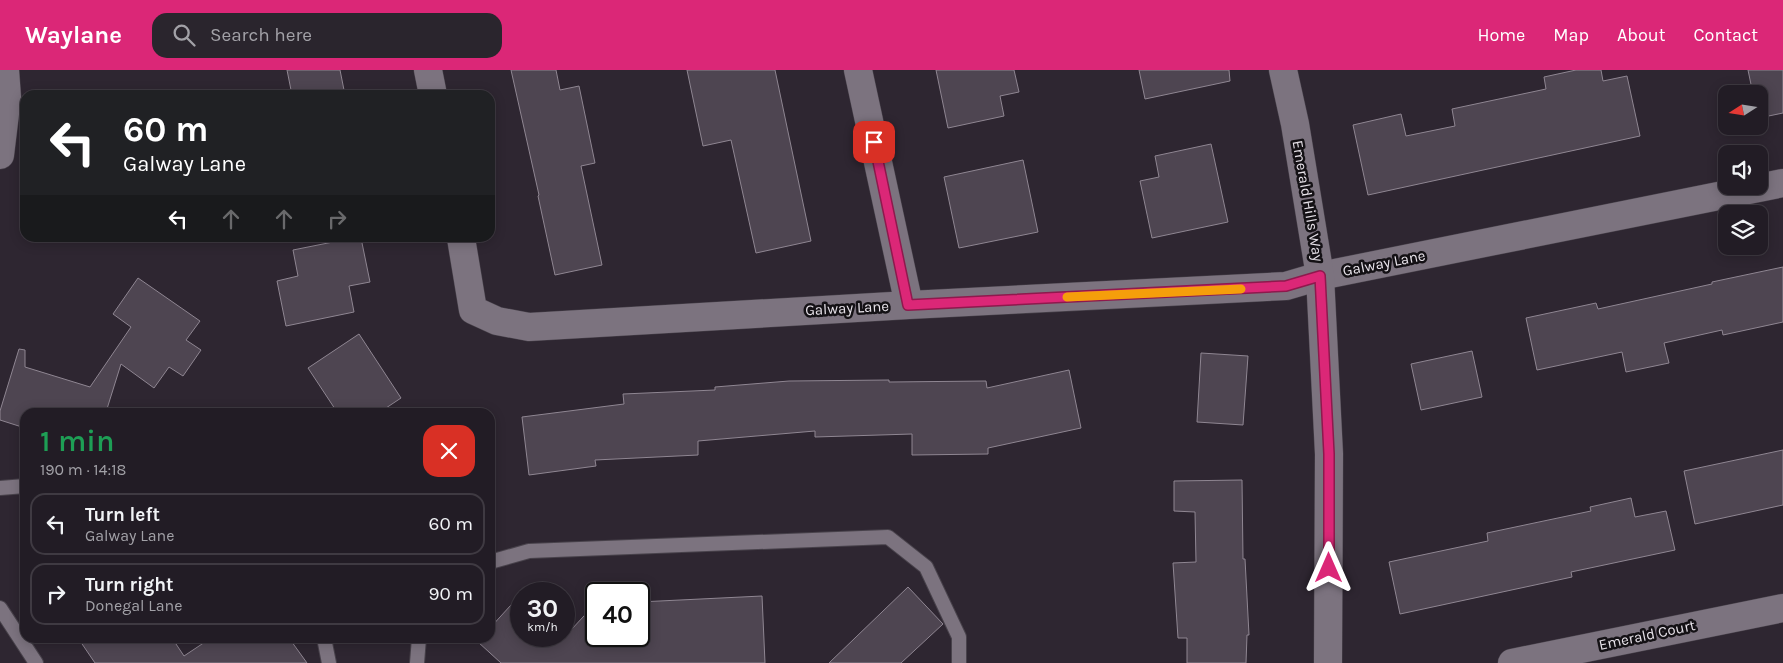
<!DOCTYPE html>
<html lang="en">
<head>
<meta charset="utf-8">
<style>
	:root { --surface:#221c25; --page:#2a252d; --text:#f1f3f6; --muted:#a2a1a7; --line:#3f3a42; --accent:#db2777 }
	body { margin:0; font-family:Karla,sans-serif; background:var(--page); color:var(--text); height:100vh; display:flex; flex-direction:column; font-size:19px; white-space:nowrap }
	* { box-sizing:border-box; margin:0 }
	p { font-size:16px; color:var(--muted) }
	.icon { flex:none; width:28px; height:28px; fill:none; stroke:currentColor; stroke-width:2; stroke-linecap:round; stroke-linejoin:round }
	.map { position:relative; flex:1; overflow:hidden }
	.details { position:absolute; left:20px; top:338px; width:475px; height:235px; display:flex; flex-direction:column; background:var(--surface); border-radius:15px; box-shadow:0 2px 12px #0003,0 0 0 1px var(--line) }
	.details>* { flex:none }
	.guide { position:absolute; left:20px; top:20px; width:475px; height:152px; border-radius:15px; box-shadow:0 2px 12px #0003,0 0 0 1px var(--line); background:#202124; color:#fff; overflow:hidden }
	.needle { width:32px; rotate:258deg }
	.buttons { position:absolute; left:1718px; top:15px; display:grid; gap:10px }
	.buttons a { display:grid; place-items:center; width:50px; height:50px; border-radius:10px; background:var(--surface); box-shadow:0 2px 12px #0003,0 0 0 1px var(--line); font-size:25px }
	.speed { position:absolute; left:510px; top:512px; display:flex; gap:10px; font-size:25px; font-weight:700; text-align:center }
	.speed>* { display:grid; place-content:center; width:65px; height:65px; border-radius:50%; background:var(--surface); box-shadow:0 2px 12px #0003,0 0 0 1px var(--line); line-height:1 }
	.speed small { font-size:12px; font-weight:400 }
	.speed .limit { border:2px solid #111; border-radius:8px; background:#fff; color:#111 }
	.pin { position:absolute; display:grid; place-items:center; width:42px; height:42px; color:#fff; margin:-21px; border-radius:10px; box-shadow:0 2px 8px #0006 }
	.me { position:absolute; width:55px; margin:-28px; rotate:0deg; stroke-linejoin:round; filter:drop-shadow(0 0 4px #0008) }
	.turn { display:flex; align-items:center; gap:18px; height:105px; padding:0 20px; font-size:22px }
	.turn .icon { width:65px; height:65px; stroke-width:2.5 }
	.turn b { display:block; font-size:35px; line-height:42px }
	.lanes { display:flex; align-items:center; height:48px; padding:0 20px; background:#0003; justify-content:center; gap:25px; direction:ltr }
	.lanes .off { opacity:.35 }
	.round { display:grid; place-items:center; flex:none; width:52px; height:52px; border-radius:15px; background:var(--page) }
	.summary { display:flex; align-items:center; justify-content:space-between; height:85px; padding:0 20px }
	h1 { font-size:30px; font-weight:600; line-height:38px; color:#1e9e55 }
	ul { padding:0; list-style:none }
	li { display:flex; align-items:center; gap:15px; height:62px; margin:0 10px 8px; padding:0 10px; border:2px solid var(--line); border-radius:15px }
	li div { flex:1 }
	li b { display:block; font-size:19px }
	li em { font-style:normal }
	header { display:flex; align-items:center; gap:30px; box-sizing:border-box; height:70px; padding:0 25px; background:var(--accent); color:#fff }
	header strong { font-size:24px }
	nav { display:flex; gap:28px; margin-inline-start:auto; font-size:18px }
	.search { width:350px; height:45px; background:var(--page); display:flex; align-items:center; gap:12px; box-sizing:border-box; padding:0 18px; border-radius:15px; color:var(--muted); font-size:19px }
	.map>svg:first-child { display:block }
</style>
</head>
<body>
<header>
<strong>Waylane</strong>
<div class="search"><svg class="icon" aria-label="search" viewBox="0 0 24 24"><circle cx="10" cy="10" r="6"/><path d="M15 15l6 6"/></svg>Search here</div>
<nav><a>Home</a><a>Map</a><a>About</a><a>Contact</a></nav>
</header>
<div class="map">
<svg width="1783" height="593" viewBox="0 0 1783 593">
	<rect width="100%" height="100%" fill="#2e2631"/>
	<!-- building -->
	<path fill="#4e4551" stroke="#8f8692" d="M287,0H340L345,25H292Z
		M511,0H556L560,20L579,16L595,93L581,96L602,195L555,205L538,126L539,125Z
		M687,0H775L811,171L756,183L731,70L703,76Z
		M936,0H1014L1019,22L1000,26L1004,46L948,58Z
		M1139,0H1229L1230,11L1145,29Z
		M1576,0H1601L1603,11L1627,6L1640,66L1368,125L1353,55L1401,44L1406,66L1455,56L1452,39L1546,19L1544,7Z
		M1748,0H1783V43L1759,48V24H1753Z
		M1211,74L1228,152L1152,168L1140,111L1159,107L1155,86Z
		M1023,90L1038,162L959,178L944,107Z
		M353,168H361L370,212L349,216L354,242L286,256L277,211L298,206L293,180Z
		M1783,197V252L1723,265L1722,260L1664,273L1669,293L1626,302L1622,282L1537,300L1526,248L1596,233L1598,239L1712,214V212Z
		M138,208L200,251L186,270L201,280L183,306L169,297L154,318L121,294L106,342H25V358L0,350V341L19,279L25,280V297L90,317L131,257L113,244Z
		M359,264L401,328L380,342H337L308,298Z
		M1472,281L1482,327L1421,340L1411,294Z
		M1201,283L1248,286L1243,355L1197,352Z
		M1069,300L1081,358L988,378V384L912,385V364L815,367V361L698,371V385L595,390L596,396L529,405L522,347L624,334L623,324L715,320V317L789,311L889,310V312L986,311L987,318Z
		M1783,380V435L1695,454L1684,401Z
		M1242,410L1243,489H1245L1249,565H1247L1246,593H1187V568H1178L1173,493L1196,492L1195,442L1174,441V411Z
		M1631,428L1635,447L1666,441L1675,480L1571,502L1572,507L1400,544L1389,492L1488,471L1487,463L1591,441L1590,437Z
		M908,517L943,554L901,593H829Z
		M521,524V566H564V554L571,560L595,534L596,566H639V532L762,526L765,593H501L478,572L481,568H490V558Z
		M78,568H172L184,586L211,568H289L307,593H95Z"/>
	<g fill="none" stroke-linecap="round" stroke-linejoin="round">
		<defs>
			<path id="lane" d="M0,418L25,416
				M490,492L529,481L888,467L926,497L959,567V593
				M0,538L36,593
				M324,568L329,593
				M417,593L419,568"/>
			<path id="street" d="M428,0L433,25
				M858,0L909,235
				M0,85L7,27L5,0
				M461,168L473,240L497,251L529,257L909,235L1286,216L1320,206L1783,113
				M1512,593L1783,538"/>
			<path id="secondary" d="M1283,0L1295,54L1320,206L1329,384L1328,593"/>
		</defs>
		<!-- lane casing -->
		<use href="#lane" stroke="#48424b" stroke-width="16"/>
		<!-- street casing -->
		<use href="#street" stroke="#48424b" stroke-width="29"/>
		<!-- secondary casing -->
		<use href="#secondary" stroke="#48424b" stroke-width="29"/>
		<!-- lane -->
		<use href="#lane" stroke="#7c737f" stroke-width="14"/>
		<!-- street -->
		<use href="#street" stroke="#7c737f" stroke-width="28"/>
		<!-- secondary -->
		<use href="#secondary" stroke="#7c737f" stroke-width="28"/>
	</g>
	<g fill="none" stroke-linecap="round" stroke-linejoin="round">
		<defs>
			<path id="route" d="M874,72L908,235L1286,216L1320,206L1329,384V498"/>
		</defs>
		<!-- route casing -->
		<use href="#route" stroke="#8e194d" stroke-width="12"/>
		<!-- route -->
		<use href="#route" stroke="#db2777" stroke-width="9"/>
		<!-- slow -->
		<path stroke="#f59e0b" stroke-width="9" d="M1067,227L1241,219"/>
	</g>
	<g text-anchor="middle" stroke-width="5" stroke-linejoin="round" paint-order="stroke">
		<!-- street labels -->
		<g font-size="15" fill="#e7e2e9" stroke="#141115">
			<text transform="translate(1308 131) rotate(80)" y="5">Emerald Hills Way</text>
			<text transform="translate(1384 193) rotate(-11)" y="5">Galway Lane</text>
			<text transform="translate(847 238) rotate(-3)" y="5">Galway Lane</text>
			<text transform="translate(1647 565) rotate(-12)" y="5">Emerald Court</text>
		</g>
	</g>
</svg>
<div class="buttons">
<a><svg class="needle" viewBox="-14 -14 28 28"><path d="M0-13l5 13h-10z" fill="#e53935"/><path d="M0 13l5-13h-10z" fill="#a2a1a7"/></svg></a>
<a><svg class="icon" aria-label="sound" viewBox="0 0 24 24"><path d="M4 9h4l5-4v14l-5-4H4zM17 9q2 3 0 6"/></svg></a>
<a><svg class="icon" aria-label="layers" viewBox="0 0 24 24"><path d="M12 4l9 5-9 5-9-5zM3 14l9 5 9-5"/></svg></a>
</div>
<div class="speed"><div>30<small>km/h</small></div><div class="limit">40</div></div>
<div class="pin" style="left:874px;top:72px;background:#d93025"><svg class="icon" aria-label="arrive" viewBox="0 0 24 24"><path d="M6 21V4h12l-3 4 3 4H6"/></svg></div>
<svg class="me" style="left:1329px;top:498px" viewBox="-20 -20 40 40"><path d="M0-17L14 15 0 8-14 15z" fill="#db2777" stroke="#fff" stroke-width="4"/></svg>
<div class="guide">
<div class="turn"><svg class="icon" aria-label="left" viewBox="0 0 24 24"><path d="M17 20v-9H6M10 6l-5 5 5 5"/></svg><div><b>60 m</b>Galway Lane</div></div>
<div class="lanes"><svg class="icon" aria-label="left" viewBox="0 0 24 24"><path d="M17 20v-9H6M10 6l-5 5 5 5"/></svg><svg class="icon off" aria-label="ahead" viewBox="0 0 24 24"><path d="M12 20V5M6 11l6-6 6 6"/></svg><svg class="icon off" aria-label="ahead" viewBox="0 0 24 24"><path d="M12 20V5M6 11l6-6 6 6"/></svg><svg class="icon off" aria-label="right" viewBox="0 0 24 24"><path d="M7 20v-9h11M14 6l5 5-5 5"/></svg></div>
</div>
<section class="details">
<div class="summary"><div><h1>1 min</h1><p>190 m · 14:18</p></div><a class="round" style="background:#d93025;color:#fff"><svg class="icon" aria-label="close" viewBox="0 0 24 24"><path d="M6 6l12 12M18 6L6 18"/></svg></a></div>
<ul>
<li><svg class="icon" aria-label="left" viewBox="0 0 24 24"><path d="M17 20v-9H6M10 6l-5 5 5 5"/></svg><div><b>Turn left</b><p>Galway Lane</p></div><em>60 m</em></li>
<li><svg class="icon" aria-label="right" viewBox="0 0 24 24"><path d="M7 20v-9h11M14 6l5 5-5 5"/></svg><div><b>Turn right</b><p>Donegal Lane</p></div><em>90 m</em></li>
</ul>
</section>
</div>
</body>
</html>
